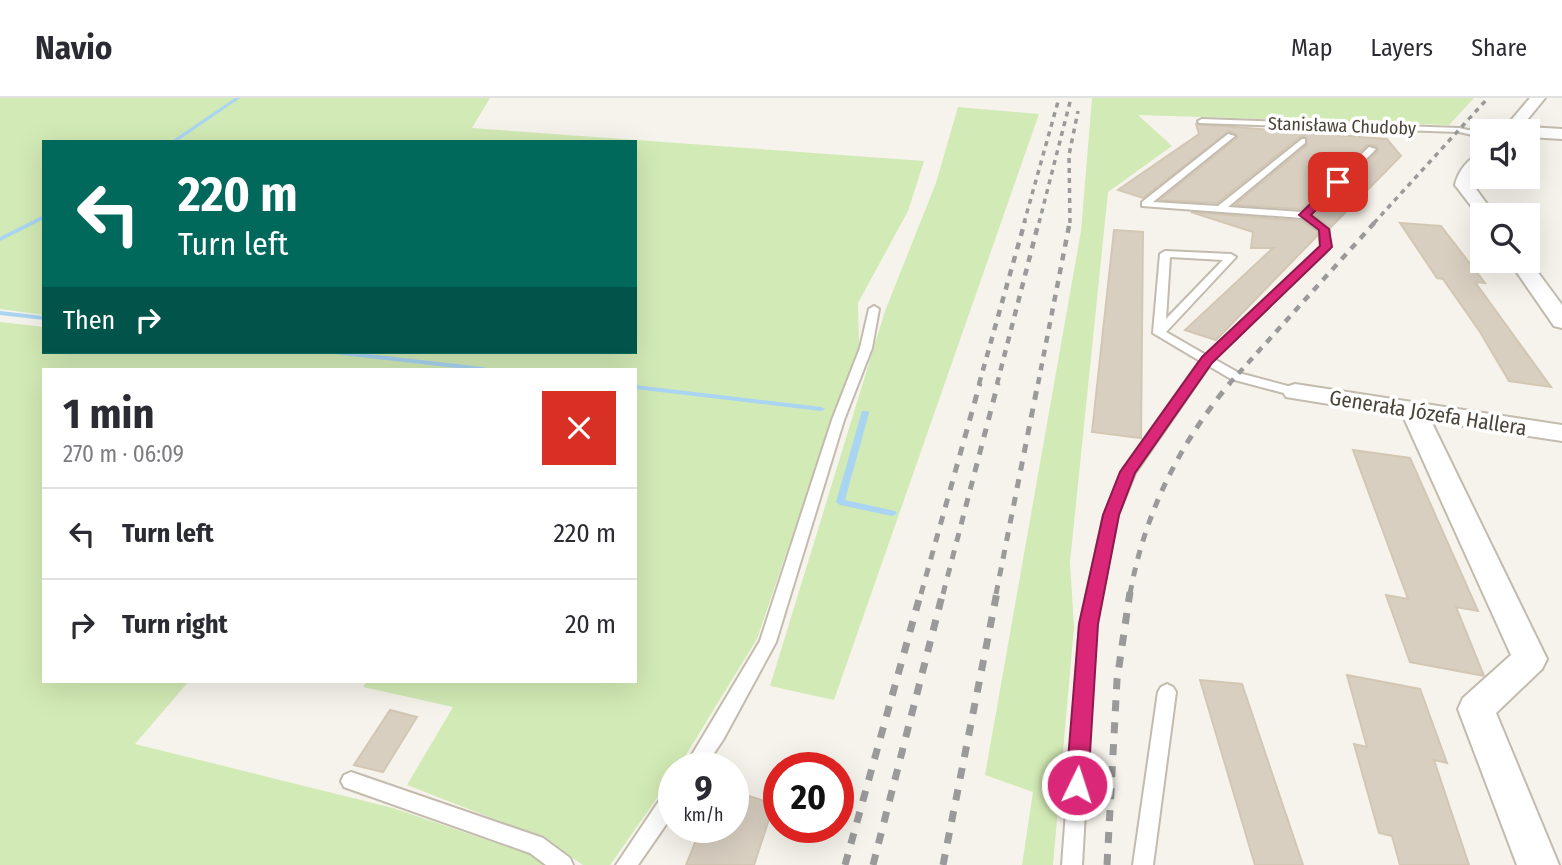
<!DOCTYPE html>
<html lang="en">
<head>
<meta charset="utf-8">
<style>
	:root { --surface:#fff; --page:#f2f2f3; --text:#2b2b33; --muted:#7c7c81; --line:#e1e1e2 }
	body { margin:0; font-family:"Fira Sans Condensed",sans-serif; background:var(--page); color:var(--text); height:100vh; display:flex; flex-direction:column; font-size:26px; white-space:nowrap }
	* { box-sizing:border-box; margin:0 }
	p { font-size:23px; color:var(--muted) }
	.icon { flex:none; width:38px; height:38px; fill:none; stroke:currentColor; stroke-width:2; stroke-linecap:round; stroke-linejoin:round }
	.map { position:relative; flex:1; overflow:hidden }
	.panel { position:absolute; left:42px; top:270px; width:595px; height:315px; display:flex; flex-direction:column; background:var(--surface); border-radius:0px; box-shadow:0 7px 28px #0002 }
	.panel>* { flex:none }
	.banner { position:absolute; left:42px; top:42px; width:595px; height:214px; border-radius:0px; box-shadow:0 7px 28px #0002; background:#00695c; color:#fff; overflow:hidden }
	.fabs { position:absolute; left:1470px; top:21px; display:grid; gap:14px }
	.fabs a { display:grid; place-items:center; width:70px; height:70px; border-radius:0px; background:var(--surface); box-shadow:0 7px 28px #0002; font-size:35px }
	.speed { position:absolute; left:658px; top:654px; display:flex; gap:14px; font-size:35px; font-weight:700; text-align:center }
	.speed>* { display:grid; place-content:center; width:91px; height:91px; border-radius:50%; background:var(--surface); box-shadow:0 7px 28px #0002; line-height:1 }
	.speed small { font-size:18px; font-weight:400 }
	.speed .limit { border:10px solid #d22; background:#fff; color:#111 }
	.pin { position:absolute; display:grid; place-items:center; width:60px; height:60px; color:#fff; margin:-30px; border-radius:14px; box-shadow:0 4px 10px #0006 }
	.me { position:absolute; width:77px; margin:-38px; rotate:4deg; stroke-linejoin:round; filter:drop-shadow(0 0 5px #0008) }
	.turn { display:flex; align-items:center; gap:24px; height:147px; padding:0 21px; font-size:32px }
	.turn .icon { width:91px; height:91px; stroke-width:2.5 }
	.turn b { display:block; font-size:49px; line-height:60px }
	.then { display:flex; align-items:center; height:66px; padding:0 21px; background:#0003; gap:14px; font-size:26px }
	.round { display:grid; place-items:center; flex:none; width:74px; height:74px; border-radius:0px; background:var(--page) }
	.headline { display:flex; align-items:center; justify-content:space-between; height:119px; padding:0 21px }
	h1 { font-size:42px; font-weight:700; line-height:52px }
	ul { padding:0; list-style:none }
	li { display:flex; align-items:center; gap:21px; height:91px; padding:0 21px; border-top:2px solid var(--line) }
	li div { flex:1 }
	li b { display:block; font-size:26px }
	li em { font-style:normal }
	header { display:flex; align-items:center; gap:42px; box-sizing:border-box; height:98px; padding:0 35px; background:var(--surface); border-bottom:2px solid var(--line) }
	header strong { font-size:33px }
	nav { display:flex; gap:38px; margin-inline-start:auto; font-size:24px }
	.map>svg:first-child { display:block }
</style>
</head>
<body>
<header>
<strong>Navio</strong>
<nav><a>Map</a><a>Layers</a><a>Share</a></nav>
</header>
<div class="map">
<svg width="1562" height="767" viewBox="0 0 1562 767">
	<rect width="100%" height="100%" fill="#f6f3ec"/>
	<!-- green -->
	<path fill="#d2eab5" d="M0,0H490L472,30L924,63L908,113L858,205L859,250L829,330L757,541L678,670H674V676L610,767H583L543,740L407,687L453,609L363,589L367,583H635V271H44V583H189L135,646L393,710L531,757L544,767H0V224L44,229V254H635V44H44V217L0,211Z
		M1092,0H1474L1449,27L1138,17L1172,48L1108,94L1070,464L1074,529L1053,767H1022L1033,694L985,677L1081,133Z
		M958,9L1039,16L834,602L770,588L885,213L936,85Z"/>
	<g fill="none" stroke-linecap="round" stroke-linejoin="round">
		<!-- stream -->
		<path fill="#a9d4f2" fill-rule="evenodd" d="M235,0H240L176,44H170Z
			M44,117V121L0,143V139Z
			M0,213L44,218V222L0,217Z
			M330,254H350L483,269L487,271H465L333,256Z
			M635,287L821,309L825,311L821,313L635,291Z
			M862,313H868L869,315L845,402L895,413L897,415L895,417L892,418L840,407L836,404Z"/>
	</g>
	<!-- building -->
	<path fill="#d8cfc1" stroke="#d3c7b4" stroke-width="2" d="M1196,26L1387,41L1401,58L1331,129L1314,117L1378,53L1377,48L1367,47L1301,111L1235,107L1307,47L1305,38L1300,39L1217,105L1160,102L1237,40V37L1229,33L1143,100L1118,92L1199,36Z
		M1191,114L1301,123L1317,133V138L1216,242L1185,232L1273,150H1251L1253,134Z
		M1400,125L1441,128L1485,185L1475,184L1551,289L1509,283L1480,234L1443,181L1437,180Z
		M1114,132L1143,134L1141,340L1092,334Z
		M1353,352L1410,360L1478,513L1456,509L1484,578L1410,564L1386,497L1408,501Z
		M1347,577L1420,591L1447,665L1434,662L1469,767H1400L1392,738L1379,735L1354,646L1367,649Z
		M1200,582L1242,586L1303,767H1255Z
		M390,612L417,619L383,674L354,667Z
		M733,693L774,706L754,767H686L701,730H733Z"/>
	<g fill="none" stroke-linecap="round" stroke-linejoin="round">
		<defs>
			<path id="service" d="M1202,21L1459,30L1482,35V39L1459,34L1199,25L1198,23Z
				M1228,36L1235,38L1153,104L1218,108L1302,41H1305V45L1228,109L1302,114L1369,49L1376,51L1310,117L1329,131V151L1214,261L1239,275L1299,291L1301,294L1299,297L1295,298L1231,281L1209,268L1135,375L1118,417L1096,526L1082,767H1062L1080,526L1104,417L1123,371L1200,263L1153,235L1160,156L1165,153L1231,156L1236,159L1166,234L1206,257L1321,148L1319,132L1302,120L1142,108V104ZM1170,159L1223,162L1166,221Z
				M874,208L879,211L872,250L844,322L776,544L723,642L704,670H684L760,543L832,322L860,250L869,211Z
				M1167,586L1173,589L1176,594L1153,767H1133L1158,594L1161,589Z
				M351,674L543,740L570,760L573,767H546L530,755L344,689L341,683L344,677Z
				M674,689V715L638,767H616L667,691Z"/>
			<path id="minor" d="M1530,0H1545L1518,33H1502Z
				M1528,29L1562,31V41L1528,39V33H1521Z
				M1482,56V70L1474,78L1473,87L1495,117H1482V122L1455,87C1458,74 1468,59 1482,56Z
				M1528,161L1562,207V230L1554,228L1509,163Z
				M1295,286L1562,327V343L1431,323L1547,561L1542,571L1496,615L1559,767H1517L1458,611L1463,600L1511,557L1403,318L1286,299L1283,294L1286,289Z"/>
		</defs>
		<!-- service casing -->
		<use href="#service" stroke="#c2bbae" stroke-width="4"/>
		<!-- minor casing -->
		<use href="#minor" stroke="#c2bbae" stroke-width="4"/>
		<!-- service -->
		<use href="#service" fill="#fff" fill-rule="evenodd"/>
		<!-- minor -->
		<use href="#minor" fill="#fff" fill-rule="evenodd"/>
		<!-- rail-far3 -->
		<path stroke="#9a9a9a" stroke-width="3.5" stroke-dasharray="5 5" stroke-linecap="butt" d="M1024,125L1059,0
			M1039,125L1071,0
			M1070,125L1069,57L1078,13
			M1374,125L1488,0"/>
		<!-- rail-far2 -->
		<path stroke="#9a9a9a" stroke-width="4.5" stroke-dasharray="7 7" stroke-linecap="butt" d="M979,286L1025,123
			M997,286L1039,123
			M1038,286L1070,123
			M1229,286L1376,123"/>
		<!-- rail-far1 -->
		<path stroke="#9a9a9a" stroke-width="5" stroke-dasharray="9 9" stroke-linecap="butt" d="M921,496L980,285
			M943,496L998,285
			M996,496L1038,285
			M1130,496C1144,417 1179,346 1230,285"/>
		<!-- rail -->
		<path stroke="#9a9a9a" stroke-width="7" stroke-dasharray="11 11" stroke-linecap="butt" d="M845,767L921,494
			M873,767L943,494
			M943,767L997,494
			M1107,767L1117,582L1130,494"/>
	</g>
	<!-- route -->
	<path fill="#db2777" stroke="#8e194d" stroke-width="2" d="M1335,82L1343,84L1311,117L1329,131L1332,149L1212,265L1135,375L1119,417L1098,526L1088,687L1085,694L1077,697L1070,694L1066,687L1079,526L1103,417L1120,374L1202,259L1320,148L1319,132L1299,117Z"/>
	<g text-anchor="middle" stroke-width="7" stroke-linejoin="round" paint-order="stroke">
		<!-- far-street labels -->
		<g font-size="18" fill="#4b4439" stroke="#fff">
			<text transform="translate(1342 28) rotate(2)" y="6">Stanisława Chudoby</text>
		</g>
		<!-- street labels -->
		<g font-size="21" fill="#4b4439" stroke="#fff">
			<text transform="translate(1428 315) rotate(9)" y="7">Generała Józefa Hallera</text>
		</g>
	</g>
</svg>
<div class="fabs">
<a><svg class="icon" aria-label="sound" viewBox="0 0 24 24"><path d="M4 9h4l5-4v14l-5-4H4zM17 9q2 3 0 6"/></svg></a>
<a><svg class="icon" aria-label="search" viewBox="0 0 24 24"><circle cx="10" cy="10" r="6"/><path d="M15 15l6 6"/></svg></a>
</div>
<div class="speed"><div>9<small>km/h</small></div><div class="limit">20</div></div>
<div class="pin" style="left:1338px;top:84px;background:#d93025"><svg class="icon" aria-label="arrive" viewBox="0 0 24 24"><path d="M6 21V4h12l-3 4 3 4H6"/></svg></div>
<svg class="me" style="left:1077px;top:687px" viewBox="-20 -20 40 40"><circle r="17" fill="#db2777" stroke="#fff" stroke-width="3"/><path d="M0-11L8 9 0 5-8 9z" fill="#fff"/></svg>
<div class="banner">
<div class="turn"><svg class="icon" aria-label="left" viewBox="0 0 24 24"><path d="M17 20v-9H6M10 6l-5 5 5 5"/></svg><div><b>220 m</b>Turn left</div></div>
<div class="then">Then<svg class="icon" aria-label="right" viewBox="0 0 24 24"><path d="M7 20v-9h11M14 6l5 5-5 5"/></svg></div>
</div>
<section class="panel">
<div class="headline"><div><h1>1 min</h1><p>270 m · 06:09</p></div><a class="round" style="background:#d93025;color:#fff"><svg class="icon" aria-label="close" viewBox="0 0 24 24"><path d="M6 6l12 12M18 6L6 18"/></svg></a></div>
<ul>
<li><svg class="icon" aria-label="left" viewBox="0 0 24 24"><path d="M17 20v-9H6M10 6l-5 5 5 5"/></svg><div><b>Turn left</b></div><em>220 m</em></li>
<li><svg class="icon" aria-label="right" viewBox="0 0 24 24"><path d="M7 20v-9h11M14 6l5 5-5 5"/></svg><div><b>Turn right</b></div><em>20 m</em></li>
</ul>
</section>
</div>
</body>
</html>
